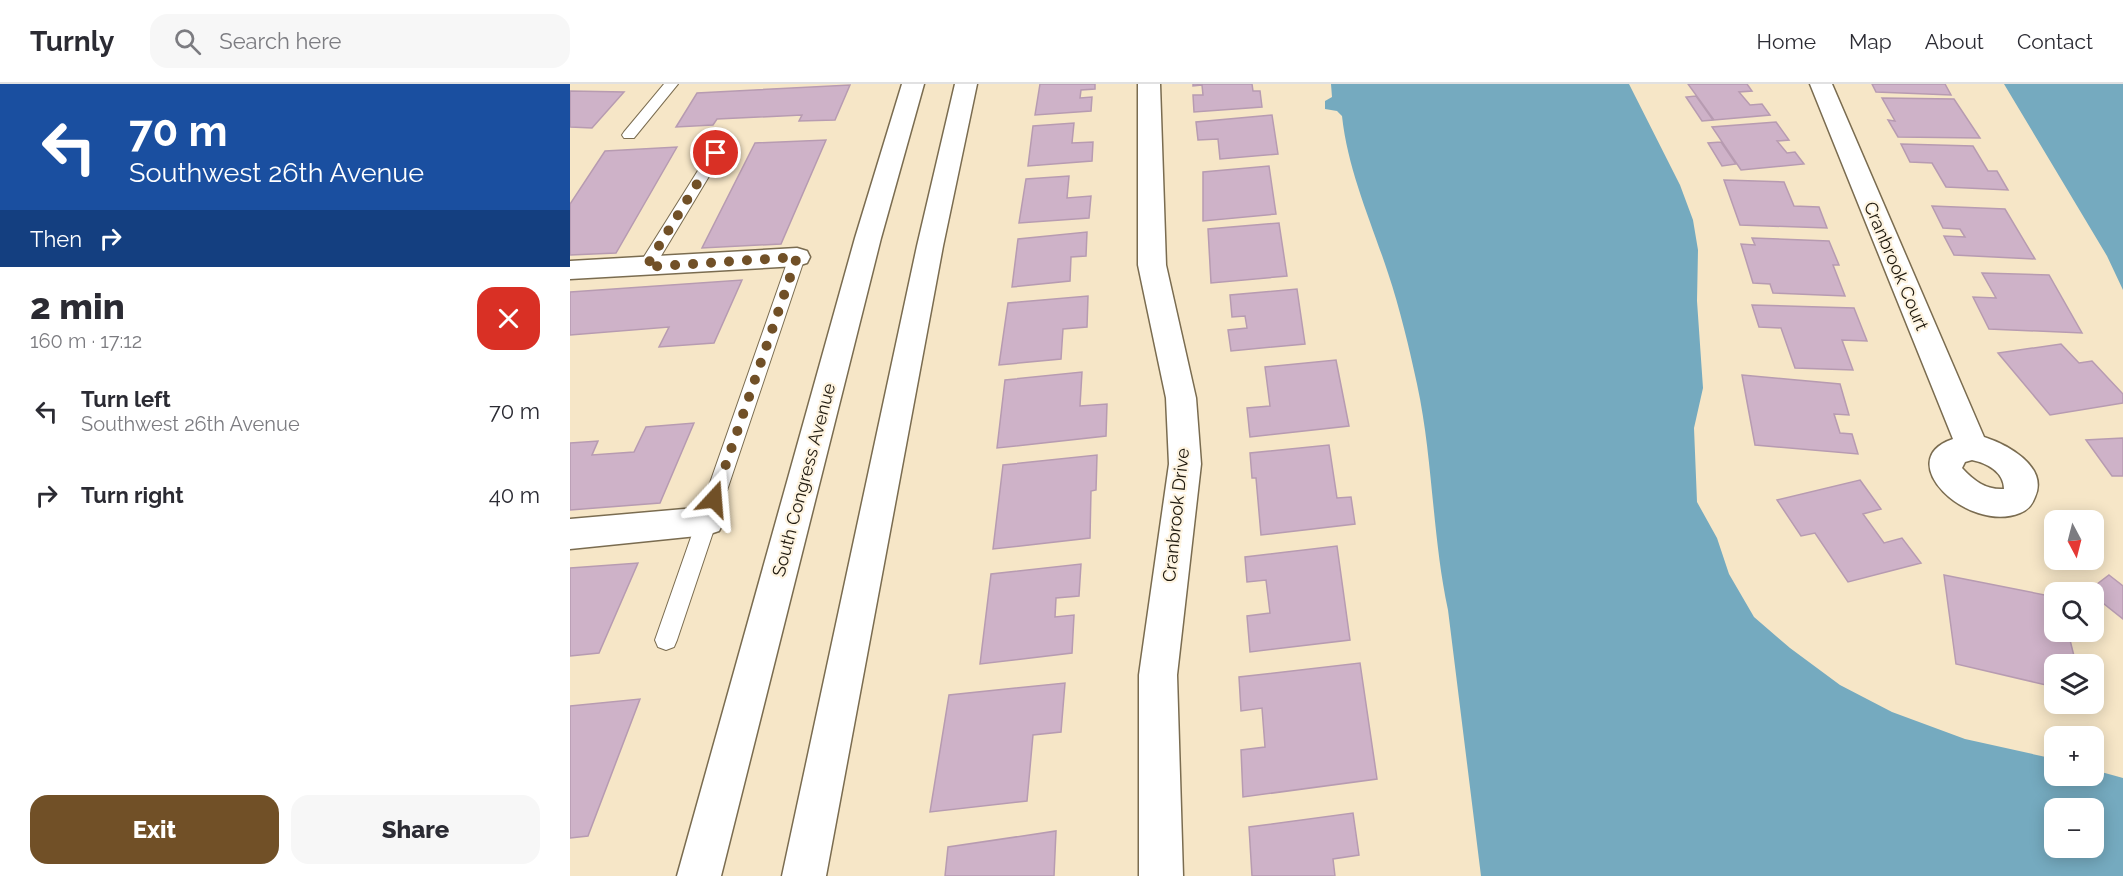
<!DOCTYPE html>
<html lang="en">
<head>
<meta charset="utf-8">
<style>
	:root { --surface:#fff; --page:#f7f7f7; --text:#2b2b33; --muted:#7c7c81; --line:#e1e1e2; --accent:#715027 }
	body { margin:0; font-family:Raleway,sans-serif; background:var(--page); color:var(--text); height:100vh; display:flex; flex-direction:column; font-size:22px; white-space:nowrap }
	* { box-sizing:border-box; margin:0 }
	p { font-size:20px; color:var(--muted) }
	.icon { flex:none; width:33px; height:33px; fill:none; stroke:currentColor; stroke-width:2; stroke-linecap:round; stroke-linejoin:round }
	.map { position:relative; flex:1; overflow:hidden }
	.panel { display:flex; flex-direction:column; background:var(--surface); width:570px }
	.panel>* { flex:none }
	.guide { background:#1a4fa0; color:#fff; overflow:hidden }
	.needle { width:39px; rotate:173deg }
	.fabs { position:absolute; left:1474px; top:426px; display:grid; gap:12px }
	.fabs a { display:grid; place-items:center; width:60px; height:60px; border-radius:12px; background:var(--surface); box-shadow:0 3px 15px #0003; font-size:30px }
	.pin { position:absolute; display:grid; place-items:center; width:51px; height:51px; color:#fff; margin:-26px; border:3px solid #fff; border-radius:50%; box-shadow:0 2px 6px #0007 }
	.me { position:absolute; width:66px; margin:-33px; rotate:19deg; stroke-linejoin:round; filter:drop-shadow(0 0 4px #0008) }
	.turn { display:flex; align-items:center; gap:21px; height:126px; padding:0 30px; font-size:27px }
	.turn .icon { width:78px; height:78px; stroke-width:2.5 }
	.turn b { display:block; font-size:42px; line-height:51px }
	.then { display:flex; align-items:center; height:57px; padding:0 30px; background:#0003; gap:12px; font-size:22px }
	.round { display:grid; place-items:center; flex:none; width:63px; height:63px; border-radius:18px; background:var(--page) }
	.head { display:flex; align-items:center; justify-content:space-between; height:102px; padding:0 30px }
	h1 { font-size:36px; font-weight:800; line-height:45px }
	.primary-button { display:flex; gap:12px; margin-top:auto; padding:12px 30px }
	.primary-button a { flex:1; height:69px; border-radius:18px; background:var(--accent); color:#fff; font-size:24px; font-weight:800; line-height:69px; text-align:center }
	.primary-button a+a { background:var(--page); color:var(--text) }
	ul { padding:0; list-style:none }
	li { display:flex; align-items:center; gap:18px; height:84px; padding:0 30px }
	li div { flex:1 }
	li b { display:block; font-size:22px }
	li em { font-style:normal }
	header { display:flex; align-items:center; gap:36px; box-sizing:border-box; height:84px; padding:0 30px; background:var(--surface); border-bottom:2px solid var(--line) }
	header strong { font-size:28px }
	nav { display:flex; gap:33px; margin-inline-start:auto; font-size:21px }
	.search { width:420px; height:54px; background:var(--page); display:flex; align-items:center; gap:15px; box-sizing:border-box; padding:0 21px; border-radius:18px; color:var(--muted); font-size:22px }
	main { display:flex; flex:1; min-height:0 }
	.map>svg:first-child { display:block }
</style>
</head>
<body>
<header>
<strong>Turnly</strong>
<div class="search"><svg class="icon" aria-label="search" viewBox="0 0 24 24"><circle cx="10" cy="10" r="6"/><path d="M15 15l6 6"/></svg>Search here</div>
<nav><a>Home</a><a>Map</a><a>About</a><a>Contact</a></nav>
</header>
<main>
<section class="panel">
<div class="guide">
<div class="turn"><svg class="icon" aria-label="left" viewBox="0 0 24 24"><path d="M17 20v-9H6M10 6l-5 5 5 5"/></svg><div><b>70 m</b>Southwest 26th Avenue</div></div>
<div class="then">Then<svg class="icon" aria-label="right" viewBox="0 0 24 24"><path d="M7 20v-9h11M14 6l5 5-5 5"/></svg></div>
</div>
<div class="head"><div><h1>2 min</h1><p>160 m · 17:12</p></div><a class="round" style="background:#d93025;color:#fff"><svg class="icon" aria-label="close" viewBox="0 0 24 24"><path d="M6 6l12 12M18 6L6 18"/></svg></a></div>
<ul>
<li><svg class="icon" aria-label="left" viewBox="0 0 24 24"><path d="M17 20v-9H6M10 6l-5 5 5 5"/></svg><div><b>Turn left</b><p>Southwest 26th Avenue</p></div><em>70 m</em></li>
<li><svg class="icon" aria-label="right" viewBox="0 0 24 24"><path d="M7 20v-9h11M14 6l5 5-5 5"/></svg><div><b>Turn right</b></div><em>40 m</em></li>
</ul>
<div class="primary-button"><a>Exit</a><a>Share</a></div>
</section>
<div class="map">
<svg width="1553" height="792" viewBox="0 0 1553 792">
	<rect width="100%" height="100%" fill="#f6e6c7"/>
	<!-- water -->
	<path fill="#75aabf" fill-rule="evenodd" d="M761,0H1059L1110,101L1123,136L1128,166L1127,217L1133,304L1124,344L1127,418L1147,454L1159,490L1184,533L1220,564L1270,601L1322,628L1395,655L1485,675V692H1524V686L1553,694V792H911L878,526C862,451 863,374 847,300C839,263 830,225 818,189C801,137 778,87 772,32L767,27L755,25V17L762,13ZM1485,724H1524V764H1485Z
		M1434,0H1553V206L1537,172Z"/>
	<!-- building -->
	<path fill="#ceb2c8" stroke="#b79bb1" stroke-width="1.5" d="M470,0H525V5L511,6L510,14L522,13L521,27L465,31Z
		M623,0H682L683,7H690L692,23L624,28L623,11H633L632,1L623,2Z
		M1118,0H1177L1182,7L1169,8L1180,21L1192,20L1200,31L1144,36Z
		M1302,0H1375L1381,11L1306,8Z
		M280,1L265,36L229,37L232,31L147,35L143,41L106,43L127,9Z
		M0,7L54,8L22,44L0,43Z
		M1126,12L1143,36L1132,37L1116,13Z
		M1312,14L1384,15L1410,54L1328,53L1318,36L1325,37Z
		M702,31L708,70L650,75L648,55L628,56L626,38Z
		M1206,38L1219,56L1207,57L1217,69L1225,68L1234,80L1171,86L1142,43Z
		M504,39L502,59L523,58L522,77L458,82L463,42Z
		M256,56L211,160L132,164L185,59Z
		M1151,58L1166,80L1152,82L1138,59Z
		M1331,60L1403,62L1418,87H1427L1438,106L1376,103L1362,79L1340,78Z
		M107,63L46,169L0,171V120L35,67Z
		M699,82L706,130L633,137V88Z
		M499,92L497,114L521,112L519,134L449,139L456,95Z
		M1154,96L1214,98L1224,122L1249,123L1257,144L1170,141Z
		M1362,122L1435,125L1465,175L1384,171L1374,152L1395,153L1390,145L1373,144Z
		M709,139L717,192L641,199L638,145Z
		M517,148L516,172L501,173L500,197L442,203L448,155Z
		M1182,154L1259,157L1269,181H1263L1275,212L1203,209L1200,200L1183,199L1171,160L1185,161Z
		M1412,189L1479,191L1512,249L1419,245L1403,213L1426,214Z
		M172,196L144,259L89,263L99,243L0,251V208Z
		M727,205L735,260L661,267L658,246L677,244L675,232L662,233L660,211Z
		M518,212L517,243L493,245L491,275L429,281L438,219Z
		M1182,221L1284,224L1297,257L1272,256L1283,286L1225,284L1211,244L1189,243Z
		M1491,260L1509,279L1522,277L1553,310V319L1480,331L1428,269Z
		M766,276L779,342L680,353L677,324L700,322L695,283Z
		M512,288L510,322L537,320L536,352L427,364L435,296Z
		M1172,291L1270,300L1279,331L1264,330L1270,349L1282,350L1288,370L1185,361Z
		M124,339L90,419L0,426V359L28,357L22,371L64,368L76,343Z
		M1553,354V392H1542L1516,356Z
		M759,361L767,414L781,413L785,440L691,451L686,394H682L680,369Z
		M527,371L526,406L521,407L520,454L423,465L433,381Z
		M1290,396L1311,425L1293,430L1314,459L1332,454L1351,479L1278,498L1245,449L1231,452L1207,416Z
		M767,462L780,556L680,568L677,532L700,529L696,496L677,498L675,473Z
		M68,479L29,569L0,572V484Z
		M511,480L509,512L486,514L485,533L504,531L502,569L410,580L421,490Z
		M1374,491L1485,513V548H1498L1506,580H1485V603L1386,580Z
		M1539,491L1553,502V535L1524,512V508L1518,507Z
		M790,579L807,695L673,713L671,666L695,663L692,624L671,627L669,593Z
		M495,599L491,648L463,651L457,717L360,728L379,611Z
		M70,615L18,752L0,754V622Z
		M783,729L789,771L763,775L765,792H682L679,743Z
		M486,747L484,792H375L378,763Z"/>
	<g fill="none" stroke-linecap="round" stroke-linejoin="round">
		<defs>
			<path id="lane" d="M94,0H108L64,54H54L52,51L54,48Z
				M146,65L153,69L82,187H70L68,183L70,179L139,69Z
				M227,168L233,169L235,173L107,556L104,563L96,566L88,563L85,556L219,173L221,169Z"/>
			<path id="street" d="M568,0H590L596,181L626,314L631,380L607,591L613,792H569V591L599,380L596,314L568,181Z
				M1240,0H1262L1414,353C1436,360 1479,382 1465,413C1462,421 1458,426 1450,429C1398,450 1320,376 1383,355ZM1402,376C1417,379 1434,388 1434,405C1416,406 1404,397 1392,384L1395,378Z
				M227,164L237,167L240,173L237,179L227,182L0,195V177Z
				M137,423L149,427L154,437L149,447L137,451L0,465V435Z"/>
			<path id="secondary" d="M332,0H354L311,154L151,792H107L285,154Z
				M385,0H407L373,162L256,792H212L347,162Z"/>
		</defs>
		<!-- lane casing -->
		<use href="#lane" stroke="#7a6c50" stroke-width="2"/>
		<!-- street casing -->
		<use href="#street" stroke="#7a6c50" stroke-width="3"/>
		<!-- secondary casing -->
		<use href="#secondary" stroke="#7a6c50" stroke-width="3"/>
		<!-- lane -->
		<use href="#lane" fill="#fff" fill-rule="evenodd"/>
		<!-- street -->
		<use href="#street" fill="#fff" fill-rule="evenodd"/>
		<!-- secondary -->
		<use href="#secondary" fill="#fff" fill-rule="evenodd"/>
	</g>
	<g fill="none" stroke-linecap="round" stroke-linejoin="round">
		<!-- route -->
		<path stroke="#715027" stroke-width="10" stroke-dasharray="0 18" d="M144,415L227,173L76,183L146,69"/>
	</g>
	<g text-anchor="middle" stroke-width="4.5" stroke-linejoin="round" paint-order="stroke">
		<!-- street labels -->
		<g font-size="18" fill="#1e180d" stroke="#fef4e1">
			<text transform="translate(1326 182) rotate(67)" y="6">Cranbrook Court</text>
			<text transform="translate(234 396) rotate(-75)" y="6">South Congress Avenue</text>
			<text transform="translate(606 431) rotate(-84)" y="6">Cranbrook Drive</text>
		</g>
	</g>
</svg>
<div class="fabs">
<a><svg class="needle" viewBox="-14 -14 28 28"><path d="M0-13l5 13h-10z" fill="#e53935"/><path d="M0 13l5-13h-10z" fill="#7c7c81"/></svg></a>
<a><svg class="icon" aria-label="search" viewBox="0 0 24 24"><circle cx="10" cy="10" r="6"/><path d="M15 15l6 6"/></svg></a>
<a><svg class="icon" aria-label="layers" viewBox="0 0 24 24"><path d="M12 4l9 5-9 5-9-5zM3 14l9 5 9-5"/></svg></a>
<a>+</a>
<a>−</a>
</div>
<div class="pin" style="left:146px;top:69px;background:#d93025"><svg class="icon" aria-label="arrive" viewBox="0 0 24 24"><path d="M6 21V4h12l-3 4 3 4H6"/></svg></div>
<svg class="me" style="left:144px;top:415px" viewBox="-20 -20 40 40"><path d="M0-17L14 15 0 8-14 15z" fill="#715027" stroke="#fff" stroke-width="4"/></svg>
</div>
</main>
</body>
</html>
